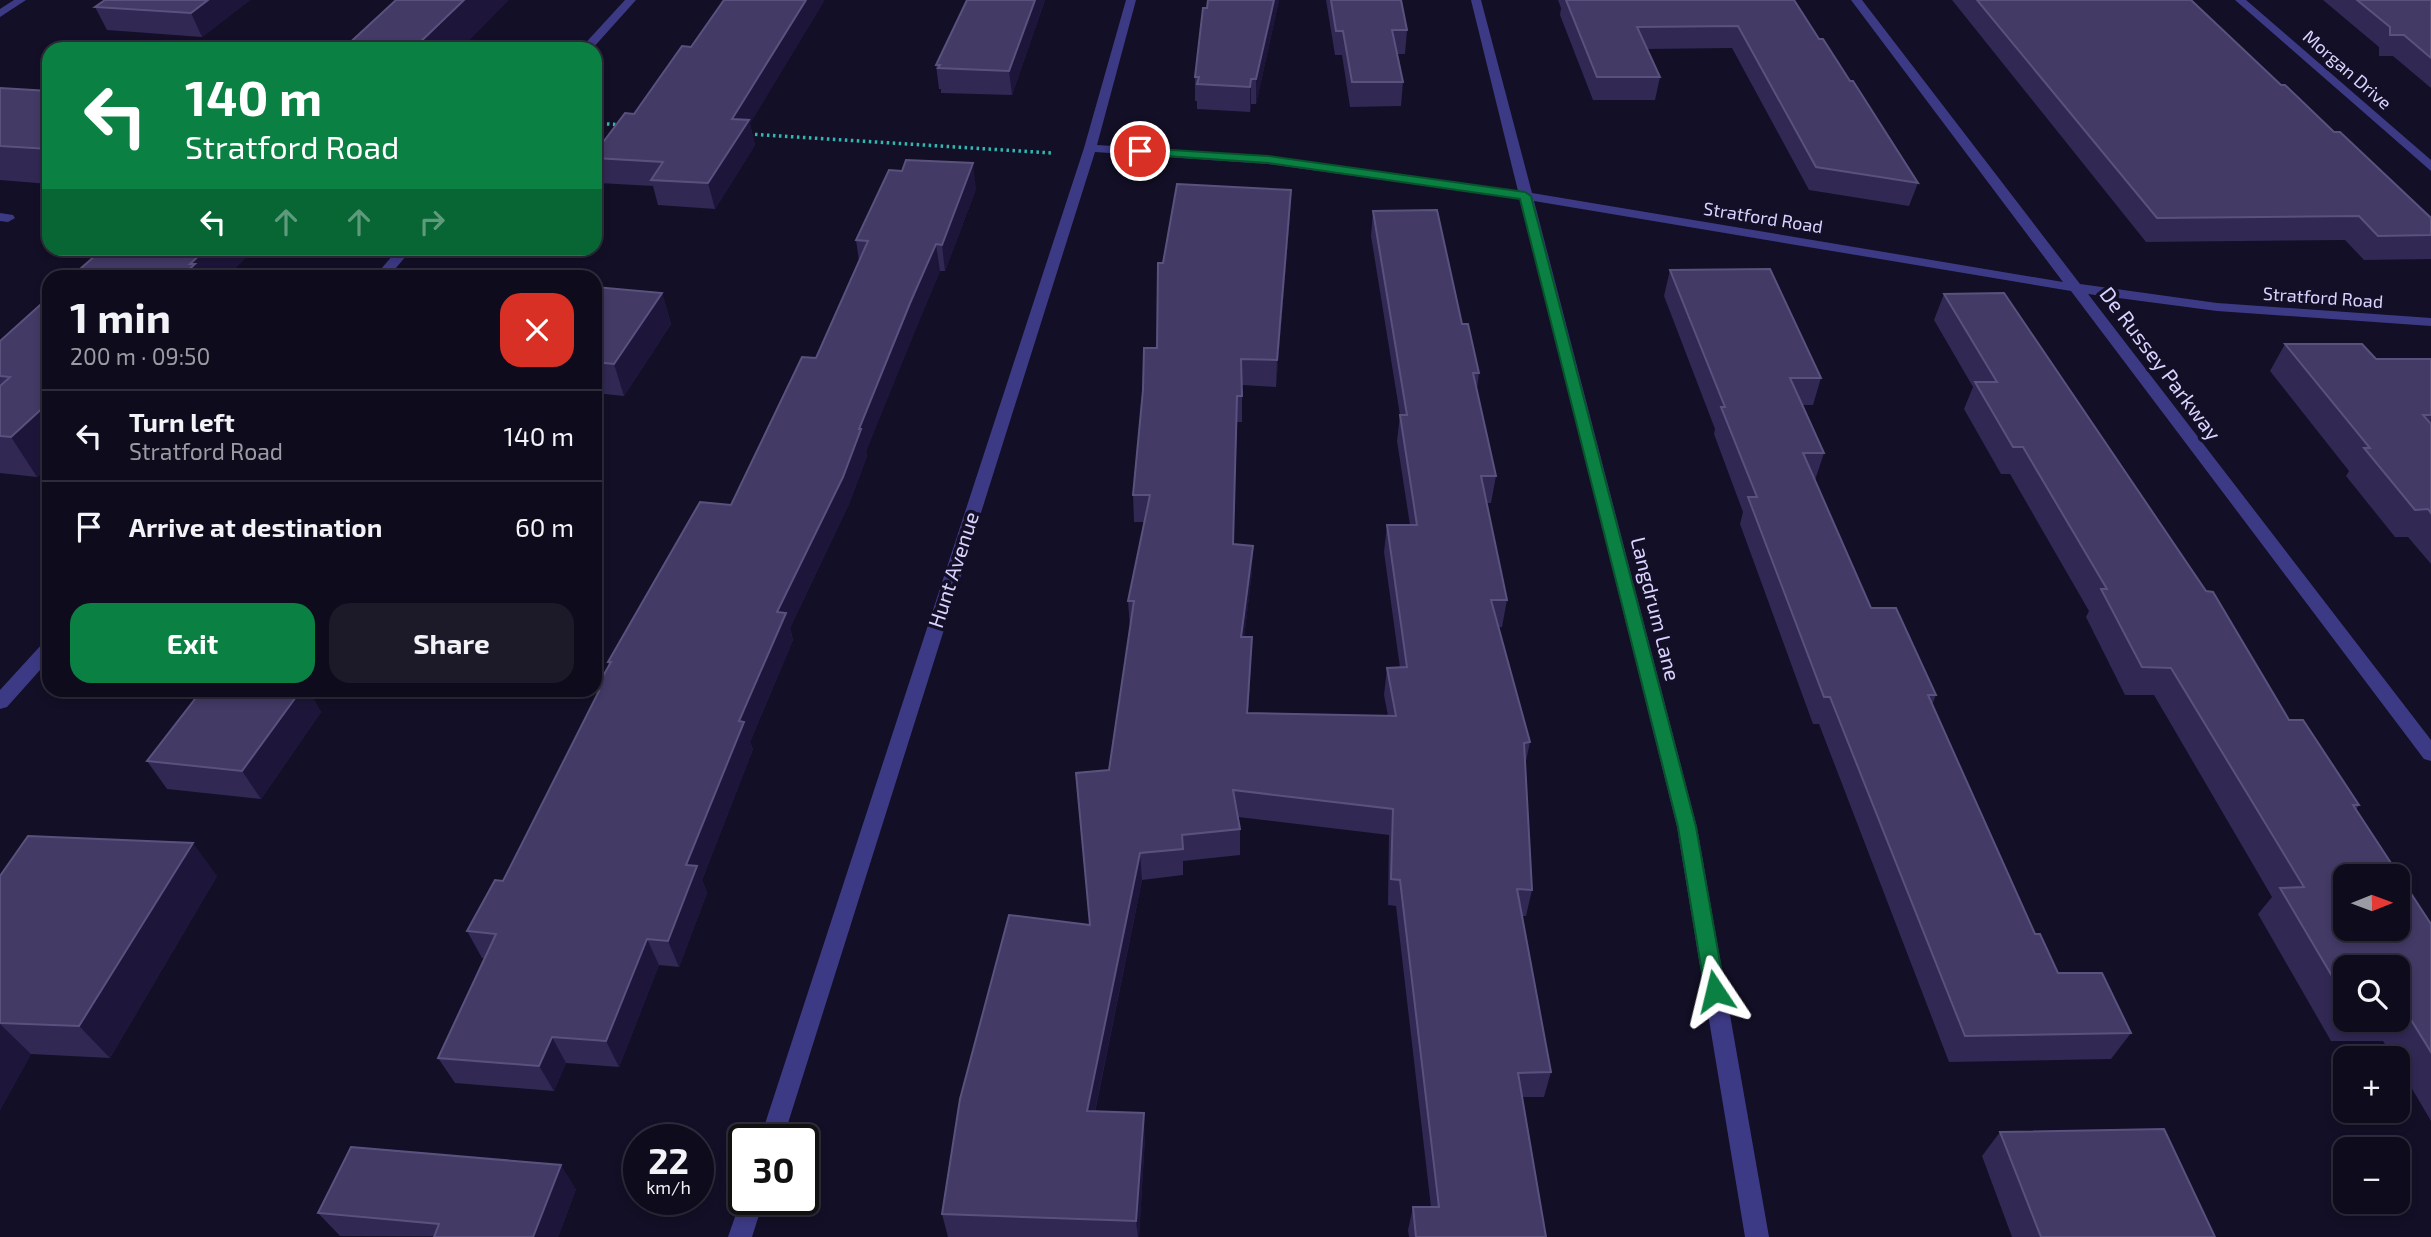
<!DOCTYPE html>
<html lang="en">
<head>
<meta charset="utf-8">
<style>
	:root { --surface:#0e0b1c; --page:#1c1929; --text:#f1f3f6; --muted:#9b9ba3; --line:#2e2b3b; --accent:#0b8043 }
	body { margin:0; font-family:"Exo 2",sans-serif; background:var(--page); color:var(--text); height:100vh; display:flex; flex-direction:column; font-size:26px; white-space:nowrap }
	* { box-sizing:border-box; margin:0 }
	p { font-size:23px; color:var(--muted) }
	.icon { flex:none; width:38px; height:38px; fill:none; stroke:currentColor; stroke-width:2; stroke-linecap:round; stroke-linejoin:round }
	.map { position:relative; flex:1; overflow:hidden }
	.side { position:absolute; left:42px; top:270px; width:560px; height:427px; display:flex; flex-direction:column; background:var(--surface); border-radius:21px; box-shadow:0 4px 10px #0003,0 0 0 2px var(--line) }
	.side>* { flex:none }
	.top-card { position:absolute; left:42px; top:42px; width:560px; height:214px; border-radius:21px; box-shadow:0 4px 10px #0003,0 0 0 2px var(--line); background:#0b8043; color:#fff; overflow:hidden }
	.needle { width:46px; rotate:89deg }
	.buttons { position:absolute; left:2333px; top:864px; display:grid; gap:14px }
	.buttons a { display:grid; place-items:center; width:77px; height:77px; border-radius:14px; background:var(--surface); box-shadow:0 4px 10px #0003,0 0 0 2px var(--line); font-size:35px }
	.speed { position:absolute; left:623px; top:1124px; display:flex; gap:14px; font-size:35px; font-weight:700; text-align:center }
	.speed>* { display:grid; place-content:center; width:91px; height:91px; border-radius:50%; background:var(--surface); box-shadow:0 4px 10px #0003,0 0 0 2px var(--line); line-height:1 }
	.speed small { font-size:18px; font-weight:400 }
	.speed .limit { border:4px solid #111; border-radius:10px; background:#fff; color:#111 }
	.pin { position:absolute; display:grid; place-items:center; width:60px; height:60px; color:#fff; margin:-30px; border:4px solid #fff; border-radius:50%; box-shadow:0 2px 7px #0007 }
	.me { position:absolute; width:77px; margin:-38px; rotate:350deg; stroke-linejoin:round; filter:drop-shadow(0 0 5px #0008) }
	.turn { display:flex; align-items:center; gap:24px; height:147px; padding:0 28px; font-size:32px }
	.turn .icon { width:91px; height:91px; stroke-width:2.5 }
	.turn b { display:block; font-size:49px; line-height:60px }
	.lanes { display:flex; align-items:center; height:66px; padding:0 28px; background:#0003; justify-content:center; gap:35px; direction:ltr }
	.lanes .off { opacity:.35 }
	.round { display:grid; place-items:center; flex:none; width:74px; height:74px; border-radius:21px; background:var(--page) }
	.overview { display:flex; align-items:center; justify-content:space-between; height:119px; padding:0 28px }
	h1 { font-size:42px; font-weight:700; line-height:52px }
	.action { display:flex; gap:14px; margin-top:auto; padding:14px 28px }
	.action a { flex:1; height:80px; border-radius:21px; background:var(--accent); color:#fff; font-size:28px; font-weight:700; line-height:80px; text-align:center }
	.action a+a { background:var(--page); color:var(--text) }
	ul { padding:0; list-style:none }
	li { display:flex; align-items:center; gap:21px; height:91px; padding:0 28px; border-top:2px solid var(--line) }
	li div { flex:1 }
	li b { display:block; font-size:26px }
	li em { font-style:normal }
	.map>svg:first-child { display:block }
</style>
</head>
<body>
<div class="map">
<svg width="2431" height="1237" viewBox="0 0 2431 1237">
	<rect width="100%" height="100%" fill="#130f26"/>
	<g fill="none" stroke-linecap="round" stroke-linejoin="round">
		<!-- path -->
		<path stroke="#2fb8b0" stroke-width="3.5" stroke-dasharray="2.5 3.5" stroke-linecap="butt" d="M595,123L622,125
			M749,134L1051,153"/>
		<!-- lane -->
		<path fill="#3d3a85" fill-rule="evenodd" d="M0,213L13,215L15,218L8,222L0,221Z"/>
		<!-- street -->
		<path fill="#3d3a85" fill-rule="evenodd" d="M14,0H26L0,17V9Z
			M625,0H636L592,49H580Z
			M1126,0H1136L1097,145L1268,156L1518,191L1471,0H1481L1532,193L2063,282L1851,0H1862L2080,284L2217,303L2431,318V326L2217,311L2088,294L2431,740V761L2424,759L2071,291L1534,201L1697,827L1769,1237H1745L1677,827L1520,199L1268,164L1095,152L783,1139H760L1084,148Z
			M2235,0H2246L2431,160V171Z
			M399,248H413L389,276H375Z
			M49,642V660L7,707L0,709V690L43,643Z
			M744,1191V1199H764L752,1237H728Z"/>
	</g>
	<!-- wall -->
	<path fill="#312854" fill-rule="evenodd" d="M105,0H250L202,37L107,30L95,7Z
		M967,0H1045L1012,95L941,93V89H939L936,65Z
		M1279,0L1256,104H1251L1250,112L1197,109V101H1195V77Z
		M1326,0H1401L1407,30L1405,54H1397L1403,82L1401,106L1350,107L1342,55H1335Z
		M1558,0H1794L1819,39L1850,81L1918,183L1909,206L1809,190L1732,48L1647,49L1660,77L1655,100H1593L1560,15L1561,8Z
		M1952,0H2191L2281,85L2431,218V259L2364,260L2345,240L2146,242Z
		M2323,0H2431V88L2393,56H2379V47Z
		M0,88L49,91V184L0,180Z
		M634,114L750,124L755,145L715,209L658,205L653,186L599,183L595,169V153Z
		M976,189L945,271H940L915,330L866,451L867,456L849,504L790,628L793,640L750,742L753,749L702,880L707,893L679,967L659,965L619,1067L566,1063L554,1091L455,1083L438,1058L484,958H482L467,931L503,881L597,694L595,690L609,665L608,662L731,505L816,358L859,261L856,240Z
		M1373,211L1462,324L1479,373L1477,389L1496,476L1491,503H1486L1507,600L1502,627H1499L1530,742L1525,766L1532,890L1526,916H1522L1551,1072L1544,1097H1522L1546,1237H1409L1408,1230L1413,1207H1431L1396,906L1388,905L1389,835L1238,817L1240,829V855L1183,861V875L1142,880L1095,1112L1145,1137L1139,1237H948L942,1214L1090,925L1109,770L1130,628L1128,601L1144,522H1134L1133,495L1157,348L1163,263L1290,215L1276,387L1242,385V422H1237L1233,544L1252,572L1244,637L1251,664L1248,713L1388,716L1384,695L1387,668H1400L1384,552L1387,525H1410L1397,441L1400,415L1371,236Z
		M91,248H255L227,276H72L96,256Z
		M1670,270L1821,378L1813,405H1803L1824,453L1815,480L1871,608L1936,695L1932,705L2035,934L2058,973L2131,1033L2111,1059L1949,1062L1819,724H1813L1740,524L1743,512L1714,434L1715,429L1664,296Z
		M595,287L662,293L671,324L624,396L595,393Z
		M1944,294L2289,720L2359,805L2356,810L2431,924V1121L2398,1065V1059H2394L2383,1041H2331L2258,914L2272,897L2154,695H2125L2086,617L2089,611L2010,474H2001L1964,409L1973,387L1934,320ZM2345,968H2398V1020H2345Z
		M49,297V465L37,477L0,473V341Z
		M2285,344L2376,359H2431V564L2408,537H2395L2346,476L2349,471L2270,371Z
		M202,690H308L321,712L261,799L167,789L147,761Z
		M0,876H217L110,1058L31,1054L0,1110Z
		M2000,1132L2215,1237H2012L1982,1156Z
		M576,1189L558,1237L340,1236L318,1213Z"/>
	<!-- shaded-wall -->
	<path fill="#1d163a" d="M208,0H250L202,37L191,13Z
		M464,0H509L461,49H413Z
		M806,0H825L750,124L755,145L715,209L708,183L732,119Z
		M1035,0H1045L1012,95L1009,71Z
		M1274,0H1279L1256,104V79Z
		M1251,79V104L1250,112V87Z
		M973,163L976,189L945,271L942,245Z
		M1291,190L1290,215L1276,387L1277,360Z
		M936,244L940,271L866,451L867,456L849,504L790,628L793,640L750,742L753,749L702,880L707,893L679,967L668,941L686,865L777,612L859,429Z
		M198,248H255L227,276H182Z
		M662,293L671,324L624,396L614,364Z
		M47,404L49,407V465L37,477L11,437Z
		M1253,546L1252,572L1241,663V637Z
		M1252,637L1251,664L1246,740L1247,713Z
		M301,690H308L321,712L261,799L242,771Z
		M193,843L217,876L110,1058L79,1026Z
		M1140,853L1142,880L1090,1135L1087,1111Z
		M647,939L659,965L619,1067L606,1041Z
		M0,1024L31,1054L0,1110Z
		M552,1037L566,1063L554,1091L539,1066Z
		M1144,1113L1145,1137L1139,1237H1138L1136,1221Z
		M561,1165L576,1189L558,1237H533Z"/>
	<!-- building -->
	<path fill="#433a66" stroke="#5a527e" stroke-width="2" fill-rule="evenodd" d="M105,0H208L191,13L95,7Z
		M396,0H464L413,49H343Z
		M724,0H806L732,119L749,120L708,183L651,180L663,162L595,158V153L625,113L634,114L682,46L691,47Z
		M967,0H1035L1009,71L938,68L940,65H936Z
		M1208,0H1274L1256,79H1251L1250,87L1197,84L1199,77H1195L1203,8H1207Z
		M1331,0H1401L1407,30H1392L1403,82H1352L1343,31H1336Z
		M1566,0H1794L1819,39H1823L1850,81H1853L1918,183L1816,167L1738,26L1637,27L1660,77H1597Z
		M1977,0H2191L2281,85H2285L2334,132H2340L2431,218V235L2378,236L2359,216L2157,218Z
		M2357,0H2431V58L2404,35H2390V27Z
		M0,88L49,91V149L0,146Z
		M906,160L973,163L942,245L936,244L910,303L859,429H861L843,477L777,612L786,613L739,721L744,722L686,865L697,866L668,941L647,939L606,1041L552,1037L539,1066L438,1058L496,934L467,931L495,880L503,881L599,691L595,690L611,662H608L700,502L731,505L802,357L816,358L868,241L856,240L889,170L902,171Z
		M1177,184L1291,190L1277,360L1241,359L1242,396H1237L1233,544L1253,546L1241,637H1252L1247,713L1396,716L1387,668L1407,667L1387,525H1417L1400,415H1407L1373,211L1437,210L1462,324H1468L1479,373H1473L1496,476H1481L1507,600H1491L1530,742L1524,743L1532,890L1517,889L1551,1072L1518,1073L1546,1237H1416L1413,1207H1439L1400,880L1391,879L1393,809L1233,790L1240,829L1182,835L1183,849L1140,853L1087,1111L1144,1113L1136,1221L942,1214L960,1099L1009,915L1090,925L1076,773L1109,770L1134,601H1128L1150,495H1133L1143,390L1144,348H1157L1158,263H1163Z
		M104,248H198L196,250L204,251L190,264H195L182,276H72Z
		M1770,269L1821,378H1790L1824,453H1803L1871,608H1896L1936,695H1928L2035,934H2040L2058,973H2102L2131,1033L1965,1036L1830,697H1824L1748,497H1757L1721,407H1725L1670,270Z
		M595,287L662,293L614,364L595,362Z
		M2004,293L2206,591L2213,592L2289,720H2303L2359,805H2353L2431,924V1052L2408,1015H2398V968H2345V998L2280,888L2304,887L2171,668L2142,667L2101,589H2107L2023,447H2013L1975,382H1997L1944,294ZM2345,877H2398V929H2345Z
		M49,297V404H47L11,437L0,436V386L10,377L0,376V341Z
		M2285,344H2362L2376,359H2431V415H2423L2431,424V513L2428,509L2415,510L2364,448H2370Z
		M202,690H301L242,771L147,761Z
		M28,836L193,843L79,1026L0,1023V876Z
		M2164,1129L2215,1237H2041L2000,1132Z
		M351,1147L561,1165L533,1237H434L439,1224L318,1213Z"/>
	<!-- route -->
	<path fill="#0b8043" stroke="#07532c" stroke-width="2" d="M1140,148L1268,156L1525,192L1531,196L1696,827L1725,991L1722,997L1715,999L1708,997L1705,991L1678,827L1520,199L1268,163L1136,154L1135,151Z"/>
	<g text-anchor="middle" stroke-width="7" stroke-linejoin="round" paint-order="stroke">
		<!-- far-street labels -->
		<g font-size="18" fill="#d9d4ff" stroke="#130f26">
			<text transform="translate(2347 70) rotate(41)" y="6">Morgan Drive</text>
			<text transform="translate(1763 218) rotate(9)" y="6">Stratford Road</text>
			<text transform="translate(2323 298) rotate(4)" y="6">Stratford Road</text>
		</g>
		<!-- street labels -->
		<g font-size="21" fill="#d9d4ff" stroke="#130f26">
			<text transform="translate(2160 364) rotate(53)" y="7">De Russey Parkway</text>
			<text transform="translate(954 570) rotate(-72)" y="7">Hunt Avenue</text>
			<text transform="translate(1655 609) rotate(76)" y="7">Langdrum Lane</text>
		</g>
	</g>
</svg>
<div class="buttons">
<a><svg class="needle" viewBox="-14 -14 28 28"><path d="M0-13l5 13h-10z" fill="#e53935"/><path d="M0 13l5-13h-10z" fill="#9b9ba3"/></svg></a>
<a><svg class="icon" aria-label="search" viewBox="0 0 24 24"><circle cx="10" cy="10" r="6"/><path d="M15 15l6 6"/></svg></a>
<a>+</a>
<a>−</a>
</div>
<div class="speed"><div>22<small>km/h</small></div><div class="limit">30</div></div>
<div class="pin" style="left:1140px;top:151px;background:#d93025"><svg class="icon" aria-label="arrive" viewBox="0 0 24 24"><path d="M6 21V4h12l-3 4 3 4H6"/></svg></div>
<svg class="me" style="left:1715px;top:991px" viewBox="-20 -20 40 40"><path d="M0-17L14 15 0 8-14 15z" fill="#0b8043" stroke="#fff" stroke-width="4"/></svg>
<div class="top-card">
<div class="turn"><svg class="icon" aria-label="left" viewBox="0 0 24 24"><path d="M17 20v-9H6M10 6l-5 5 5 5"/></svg><div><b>140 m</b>Stratford Road</div></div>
<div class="lanes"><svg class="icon" aria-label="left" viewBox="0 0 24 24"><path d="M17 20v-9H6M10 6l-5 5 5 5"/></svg><svg class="icon off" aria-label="ahead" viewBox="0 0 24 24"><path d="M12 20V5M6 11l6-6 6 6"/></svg><svg class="icon off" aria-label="ahead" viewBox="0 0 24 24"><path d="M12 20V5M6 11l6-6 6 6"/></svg><svg class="icon off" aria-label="right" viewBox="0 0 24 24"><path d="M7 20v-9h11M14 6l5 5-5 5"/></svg></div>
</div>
<section class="side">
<div class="overview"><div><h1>1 min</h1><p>200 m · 09:50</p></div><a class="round" style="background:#d93025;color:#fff"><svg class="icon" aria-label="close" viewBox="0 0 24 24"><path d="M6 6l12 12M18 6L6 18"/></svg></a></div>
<ul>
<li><svg class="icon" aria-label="left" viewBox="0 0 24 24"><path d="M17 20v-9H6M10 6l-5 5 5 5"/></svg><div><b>Turn left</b><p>Stratford Road</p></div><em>140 m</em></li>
<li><svg class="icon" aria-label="arrive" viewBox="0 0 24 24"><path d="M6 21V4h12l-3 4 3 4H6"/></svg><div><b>Arrive at destination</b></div><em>60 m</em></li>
</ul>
<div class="action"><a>Exit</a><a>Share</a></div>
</section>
</div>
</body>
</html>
